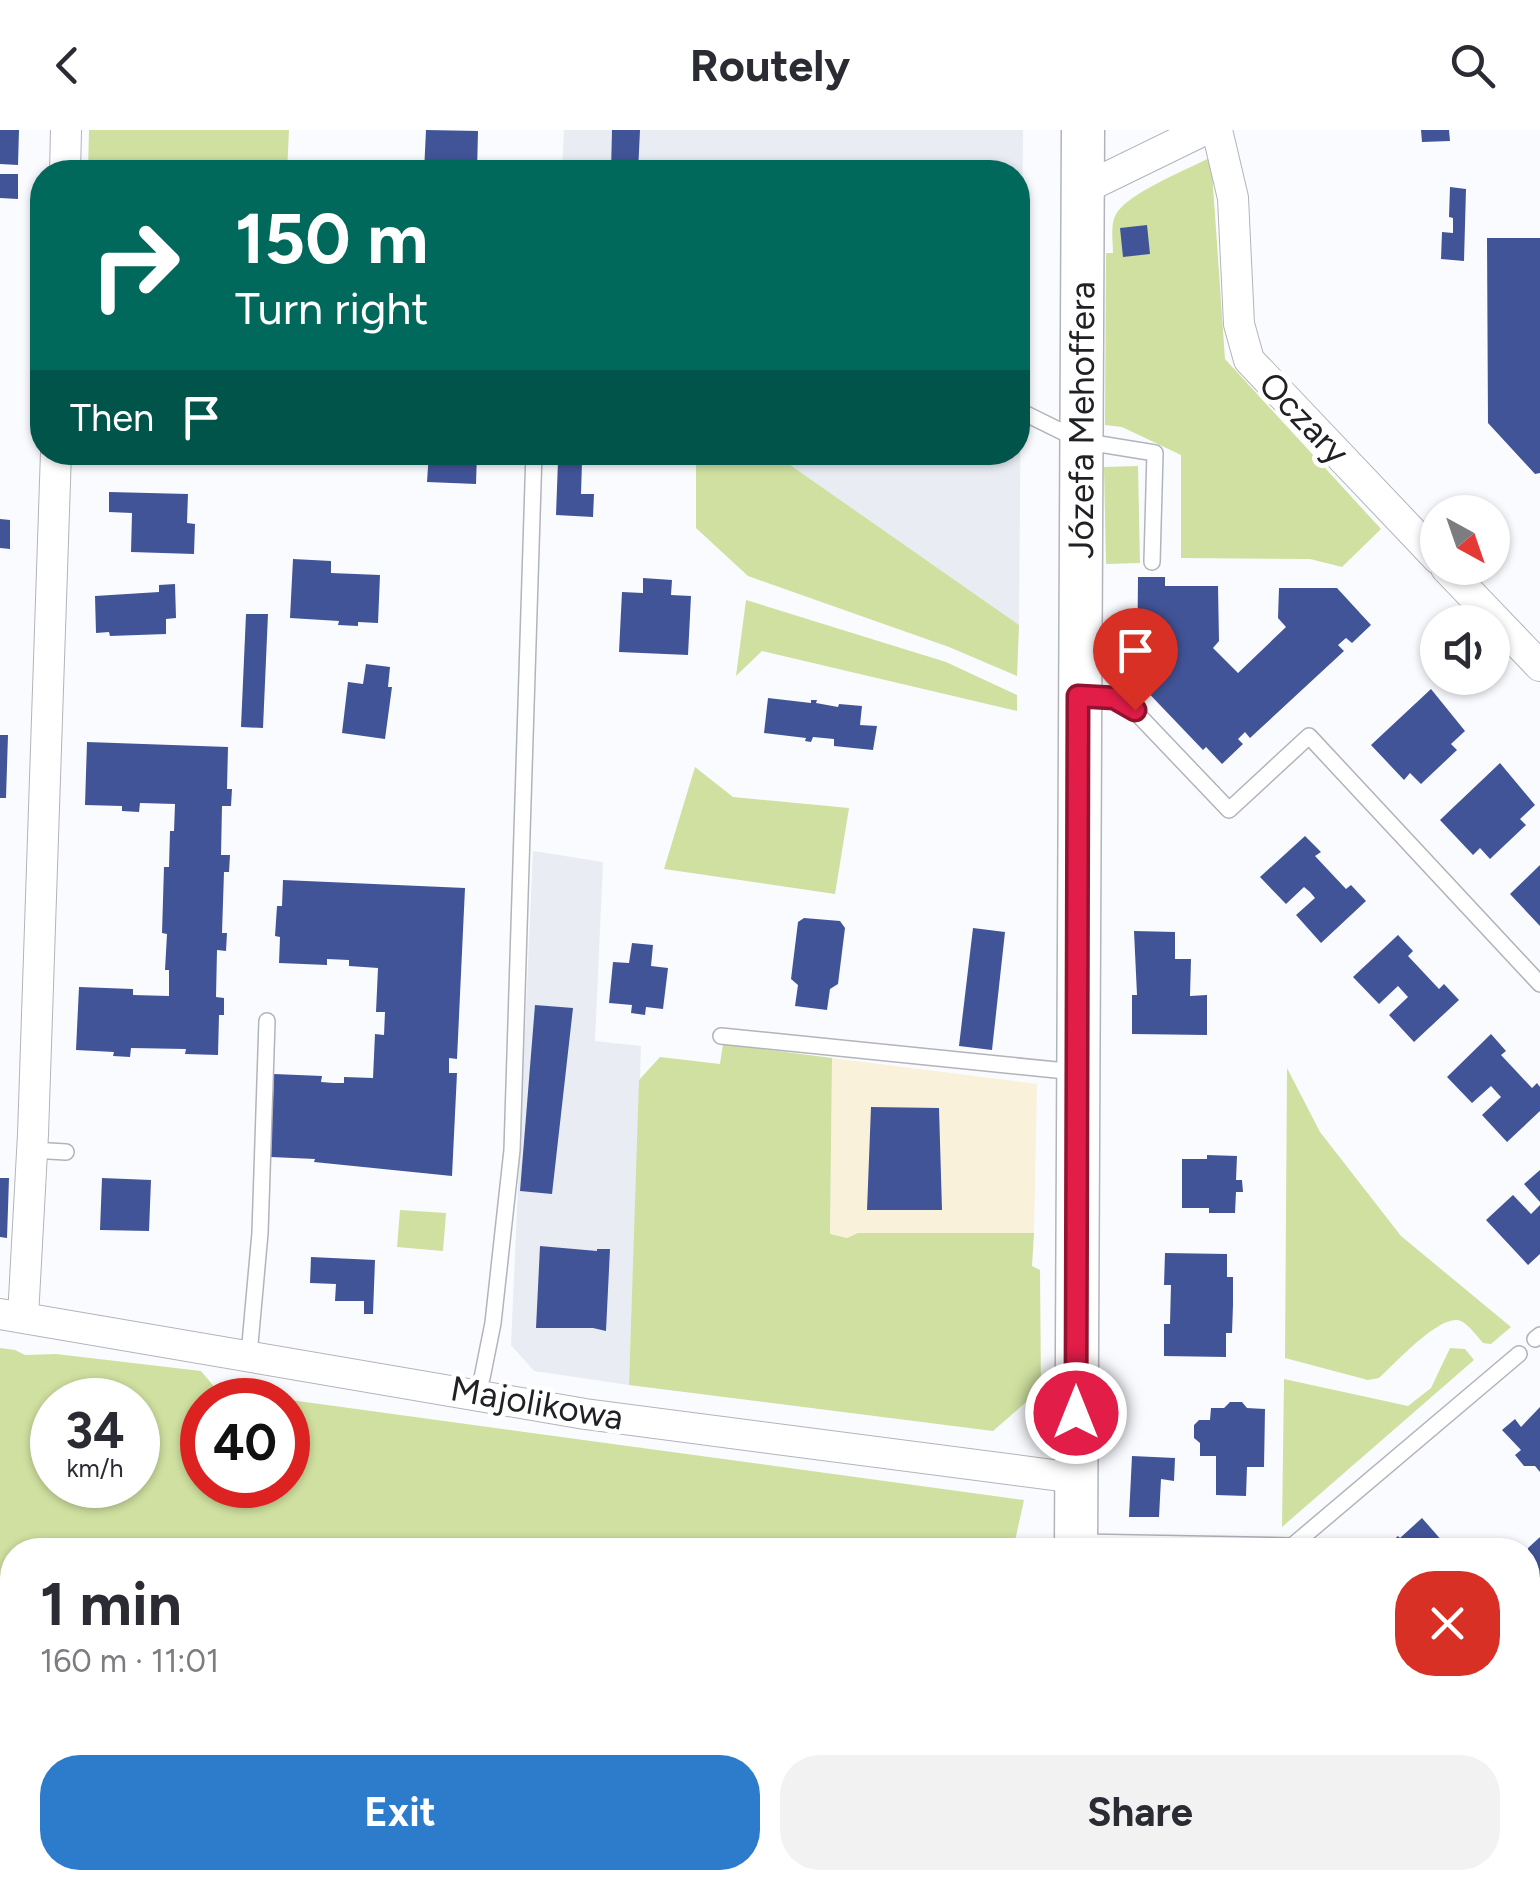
<!DOCTYPE html>
<html lang="en">
<head>
<meta charset="utf-8">
<style>
	:root { --surface:#fff; --page:#f2f2f3; --text:#2b2b33; --muted:#7c7c81; --accent:#2d7bcb }
	body { margin:0; font-family:Figtree,sans-serif; background:var(--page); color:var(--text); height:100vh; display:flex; flex-direction:column; font-size:38px; white-space:nowrap }
	* { box-sizing:border-box; margin:0 }
	p { font-size:32px; color:var(--muted) }
	.icon { flex:none; width:55px; height:55px; fill:none; stroke:currentColor; stroke-width:2; stroke-linecap:round; stroke-linejoin:round }
	.map { position:relative; flex:1; overflow:hidden }
	.panel { position:absolute; left:0px; top:1408px; width:1540px; height:352px; display:flex; flex-direction:column; background:var(--surface); border-radius:40px 40px 0 0; box-shadow:0 2px 8px #0004 }
	.panel>* { flex:none }
	.hud { position:absolute; left:30px; top:30px; width:1000px; height:305px; border-radius:40px; box-shadow:0 2px 8px #0004; background:#00695c; color:#fff; overflow:hidden }
	.needle { width:65px; rotate:140deg }
	.buttons { position:absolute; left:1420px; top:365px; display:grid; gap:20px }
	.buttons a { display:grid; place-items:center; width:90px; height:90px; border-radius:50%; background:var(--surface); box-shadow:0 2px 8px #0004; font-size:50px }
	.speed { position:absolute; left:30px; top:1248px; display:flex; gap:20px; font-size:50px; font-weight:700; text-align:center }
	.speed>* { display:grid; place-content:center; width:130px; height:130px; border-radius:50%; background:var(--surface); box-shadow:0 2px 8px #0004; line-height:1 }
	.speed small { font-size:25px; font-weight:400 }
	.speed .limit { border:15px solid #d22; background:#fff; color:#111 }
	.pin { position:absolute; display:grid; place-items:center; width:85px; height:85px; color:#fff; margin:-102px -42px; border-radius:50% 50% 50% 0; rotate:-45deg; box-shadow:0 0 10px #0007 }
	.pin .icon { rotate:45deg }
	.me { position:absolute; width:110px; margin:-55px; rotate:0deg; stroke-linejoin:round; filter:drop-shadow(0 0 8px #0008) }
	.turn { display:flex; align-items:center; gap:35px; height:210px; padding:0 40px; font-size:45px }
	.turn .icon { width:130px; height:130px; stroke-width:2.5 }
	.turn b { display:block; font-size:70px; line-height:85px }
	.then { display:flex; align-items:center; height:95px; padding:0 40px; background:#0003; gap:20px; font-size:38px }
	.round { display:grid; place-items:center; flex:none; width:105px; height:105px; border-radius:40px; background:var(--page) }
	.headline { display:flex; align-items:center; justify-content:space-between; height:170px; padding:0 40px }
	h1 { font-size:60px; font-weight:700; line-height:75px }
	.action { display:flex; gap:20px; margin-top:auto; padding:20px 40px }
	.action a { flex:1; height:115px; border-radius:40px; background:var(--accent); color:#fff; font-size:40px; font-weight:700; line-height:115px; text-align:center }
	.action a+a { background:var(--page); color:var(--text) }
	header { display:flex; justify-content:space-between; align-items:center; height:130px; padding:0 40px; background:var(--surface); font-size:45px; font-weight:700 }
	.map>svg:first-child { display:block }
</style>
</head>
<body>
<header><svg class="icon" aria-label="back" viewBox="0 0 24 24"><path d="M15 5l-7 7 7 7"/></svg>Routely<svg class="icon" aria-label="search" viewBox="0 0 24 24"><circle cx="10" cy="10" r="6"/><path d="M15 15l6 6"/></svg></header>
<div class="map">
<svg width="1540" height="1758" viewBox="0 0 1540 1758">
	<rect width="100%" height="100%" fill="#fafbfe"/>
	<!-- commercial -->
	<path fill="#faf1db" d="M832,928L1037,954L1034,1103H858L847,1108L830,1104Z"/>
	<!-- built -->
	<path fill="#e9ecf3" d="M564,0H1023L1019,495L773,323L1018,322V42H562Z
		M533,721L603,732L595,911L641,916L629,1255L534,1241L511,1215Z"/>
	<!-- green -->
	<path fill="#cfe0a0" fill-rule="evenodd" d="M89,0H289L287,42H88Z
		M1211,27L1225,229L1381,399L1342,437L1310,429L1181,428V325L1122,297L1105,295L1106,123H1113C1113,111 1110,95 1116,84C1129,62 1187,40 1211,27Z
		M696,323H773L1019,495L1017,546L949,517L748,446L696,398Z
		M1138,336L1140,433L1106,434L1104,337Z
		M746,470L946,532L1017,565V581L762,521L736,546Z
		M695,637L733,667L849,678L835,764L664,739Z
		M723,914L832,928L830,1104L847,1108L858,1103H1034L1032,1136L1040,1140L1041,1259L993,1301L629,1255L639,950L660,927L720,934Z
		M1287,938L1320,1002L1401,1106L1511,1197L1491,1214L1483,1213C1477,1206 1469,1195 1461,1191C1441,1182 1394,1235 1379,1248L1368,1250L1285,1228Z
		M400,1080L446,1083L443,1121L397,1117Z
		M0,1218L15,1220L25,1225L56,1224L201,1241L217,1260L1024,1370L1013,1420H12V1748H1025V1758H0ZM52,1270H138V1355H52ZM202,1270H288V1355H202Z
		M1450,1218L1465,1219L1474,1230L1282,1397L1284,1249L1408,1276L1431,1258Z
		M1540,1527V1593L1528,1585V1538Z
		M1528,1712L1540,1717V1758H1365L1366,1748H1528Z"/>
	<!-- building -->
	<path fill="#425498" d="M0,0H19L18,35L0,34Z
		M426,0L478,1L477,42H424Z
		M612,0H640L638,42H611Z
		M1421,0H1449L1450,11L1422,12Z
		M305,36L336,37V42H305Z
		M0,44H18V69L0,68Z
		M1450,57L1466,59L1464,131L1441,129L1442,102L1453,103V88L1449,87Z
		M1147,95L1150,124L1123,127L1120,98Z
		M1487,108H1540V343L1535,344L1488,293Z
		M429,322H477L476,354L427,352Z
		M558,331L582,332L581,364H594L593,387L556,385Z
		M109,362L188,364L187,393L195,394L194,424L131,422L132,383L109,382Z
		M0,389L10,390V419L0,418Z
		M293,429L331,431V443L380,445L378,493L358,492V496L338,495L339,491L290,488Z
		M1138,447H1165V456H1218L1219,511L1213,518L1238,543L1286,497L1278,488L1279,458H1337L1371,495L1352,513L1346,508L1338,515L1344,521L1250,608L1245,602L1238,609L1243,614L1222,634L1206,617L1203,620L1137,551Z
		M643,448L672,450L671,465L691,466L688,525L619,522L622,462L643,463Z
		M175,454L176,488L166,489V504L110,506L109,502L96,503L95,466L159,462V455Z
		M246,484H268L263,598L241,597Z
		M366,534L390,537L388,557H392L385,609L342,603L348,552L363,554Z
		M1431,559L1465,601L1451,614L1457,620L1421,654L1410,643L1404,650L1371,615Z
		M768,568L811,573V570H817L816,573L838,577L839,574L862,576L860,595L877,596L873,620L834,616V609L813,607L811,612L805,611L806,608L764,603Z
		M0,605H8L6,668H0Z
		M87,612L228,617L227,659H232L231,676H222L221,725H230L229,742H224L222,803H227L226,821L217,820L216,867L224,868V885H219L218,925L185,924L186,919L131,918L130,927L113,926L114,922L76,920L79,857L133,859V865L169,866V840H165L167,804L162,803L164,737H169L170,701H174L175,674L140,673L139,682L122,681V676L85,675Z
		M1500,633L1535,675L1520,689L1526,695L1490,729L1480,718L1473,725L1440,690Z
		M1305,706L1321,722L1315,726L1346,759L1351,755L1366,771L1321,813L1296,785L1315,768L1310,762L1304,757L1286,774L1260,747Z
		M1540,735V796L1510,764Z
		M283,750L465,758L457,929L449,928V943H457L452,1046L314,1032L315,1029L271,1027L272,1001L267,1000L268,970H273L274,944L322,946L321,952L334,953H344V947L373,948L375,904L384,905L385,882H376L378,838L349,836V830L327,829V835L279,833L280,807L275,806L277,776H282Z
		M804,788L840,791L845,798L838,854L830,859L827,880L795,876L798,855L791,849L798,792Z
		M973,798L1005,802L992,920L959,916Z
		M1134,801L1175,802V829H1191L1190,866L1207,865V905L1132,904V865H1137Z
		M1398,805L1413,821L1408,826L1424,843L1439,859L1444,854L1459,870L1414,912L1389,885L1408,867L1398,856L1379,874L1353,847Z
		M632,813L653,815L651,836L668,838L663,879L646,877L645,885L631,883L632,875L609,873L613,832L629,833Z
		M535,875L573,878L552,1064L520,1061Z
		M1491,904L1506,921L1501,925L1516,941L1532,958L1537,953L1540,957V981L1507,1012L1482,985L1501,967L1491,956L1472,973L1447,947Z
		M871,977L939,978L942,1080H867Z
		M1207,1025L1237,1026L1236,1050H1242L1243,1062H1236L1235,1083H1209V1078H1182V1029H1207Z
		M1540,1040V1072L1524,1054Z
		M0,1048H9L7,1108L0,1107Z
		M102,1048L151,1050L149,1101L100,1100Z
		M1513,1065L1531,1084L1540,1075V1124L1528,1135L1486,1090Z
		M540,1116L597,1121V1119H610L606,1201L593,1198H536Z
		M1165,1123L1227,1124V1147H1233V1175L1232,1203H1226V1227L1164,1226V1194H1170L1171,1155H1164Z
		M311,1127L375,1130L373,1184H364V1171H335L336,1154L310,1153Z
		M1230,1272H1242L1247,1278L1265,1279L1264,1337H1247L1246,1366L1216,1365V1326H1200V1313L1194,1308V1295L1199,1290H1210L1211,1278H1224Z
		M1540,1277V1342L1535,1336H1524L1515,1325L1521,1320L1502,1300L1515,1289L1521,1297Z
		M1132,1326L1175,1328L1174,1351L1161,1349L1159,1387H1129Z
		M1422,1388L1450,1420H1381L1398,1406L1400,1408Z
		M1540,1407V1468L1528,1454V1418Z
		M1528,1621L1540,1627V1684L1528,1679Z"/>
	<g fill="none" stroke-linecap="round" stroke-linejoin="round">
		<defs>
			<path id="lane" d="M1018,280L1081,311L1155,323L1152,432
				M1082,567L1126,572L1229,680L1309,606L1540,854
				M721,906L1076,942
				M32,1020L66,1022
				M1535,1209L1540,1205
				M249,1225L260,1103L267,891
				M475,1263L482,1248L493,1193L512,1020L534,322
				M1080,1412L1292,1416L1519,1224"/>
			<path id="street" d="M1217,0L1233,68L1239,194L1249,230L1438,429
				M65,42L66,0
				M1083,59L1204,0
				M1446,438L1540,536
				M0,1184L585,1284L1076,1348
				M23,1187L33,1004L56,322"/>
			<g id="secondary">
				<path id="s1" d="M1076,1420L1083,0"/>
				<path d="M1072,1758L1073,1748"/>
			</g>
		</defs>
		<!-- lane casing -->
		<use href="#lane" stroke="#b1b4bb" stroke-width="18"/>
		<!-- street casing -->
		<use href="#street" stroke="#b1b4bb" stroke-width="32"/>
		<!-- secondary casing -->
		<use href="#secondary" stroke="#b1b4bb" stroke-width="45"/>
		<!-- lane -->
		<use href="#lane" stroke="#fff" stroke-width="15"/>
		<!-- street -->
		<use href="#street" stroke="#fff" stroke-width="30"/>
		<!-- secondary -->
		<use href="#secondary" stroke="#fff" stroke-width="42"/>
	</g>
	<g fill="none" stroke-linecap="round" stroke-linejoin="round">
		<defs>
			<path id="route" d="M1076,1283L1078,566L1114,568L1135,580"/>
		</defs>
		<!-- route casing -->
		<use href="#route" stroke="#92132f" stroke-width="25"/>
		<!-- route -->
		<use href="#route" stroke="#e11d48" stroke-width="18"/>
	</g>
	<g text-anchor="middle" stroke-width="10" stroke-linejoin="round" paint-order="stroke">
		<!-- street labels -->
		<g font-size="35" fill="#202124" stroke="#fff">
			<text transform="translate(1304 288) rotate(46)" y="12">Oczary</text>
			<text dy="12" stroke="none"><textPath href="#s1" startOffset="1130">Józefa Mehoffera</textPath></text>
			<text transform="translate(537 1273) rotate(10)" y="12">Majolikowa</text>
		</g>
	</g>
</svg>
<div class="buttons">
<a><svg class="needle" viewBox="-14 -14 28 28"><path d="M0-13l5 13h-10z" fill="#e53935"/><path d="M0 13l5-13h-10z" fill="#7c7c81"/></svg></a>
<a><svg class="icon" aria-label="sound" viewBox="0 0 24 24"><path d="M4 9h4l5-4v14l-5-4H4zM17 9q2 3 0 6"/></svg></a>
</div>
<div class="speed"><div>34<small>km/h</small></div><div class="limit">40</div></div>
<div class="pin" style="left:1135px;top:580px;background:#d93025"><svg class="icon" aria-label="arrive" viewBox="0 0 24 24"><path d="M6 21V4h12l-3 4 3 4H6"/></svg></div>
<svg class="me" style="left:1076px;top:1283px" viewBox="-20 -20 40 40"><circle r="17" fill="#e11d48" stroke="#fff" stroke-width="3"/><path d="M0-11L8 9 0 5-8 9z" fill="#fff"/></svg>
<div class="hud">
<div class="turn"><svg class="icon" aria-label="right" viewBox="0 0 24 24"><path d="M7 20v-9h11M14 6l5 5-5 5"/></svg><div><b>150 m</b>Turn right</div></div>
<div class="then">Then<svg class="icon" aria-label="arrive" viewBox="0 0 24 24"><path d="M6 21V4h12l-3 4 3 4H6"/></svg></div>
</div>
<section class="panel">
<div class="headline"><div><h1>1 min</h1><p>160 m · 11:01</p></div><a class="round" style="background:#d93025;color:#fff"><svg class="icon" aria-label="close" viewBox="0 0 24 24"><path d="M6 6l12 12M18 6L6 18"/></svg></a></div>
<div class="action"><a>Exit</a><a>Share</a></div>
</section>
</div>
</body>
</html>
